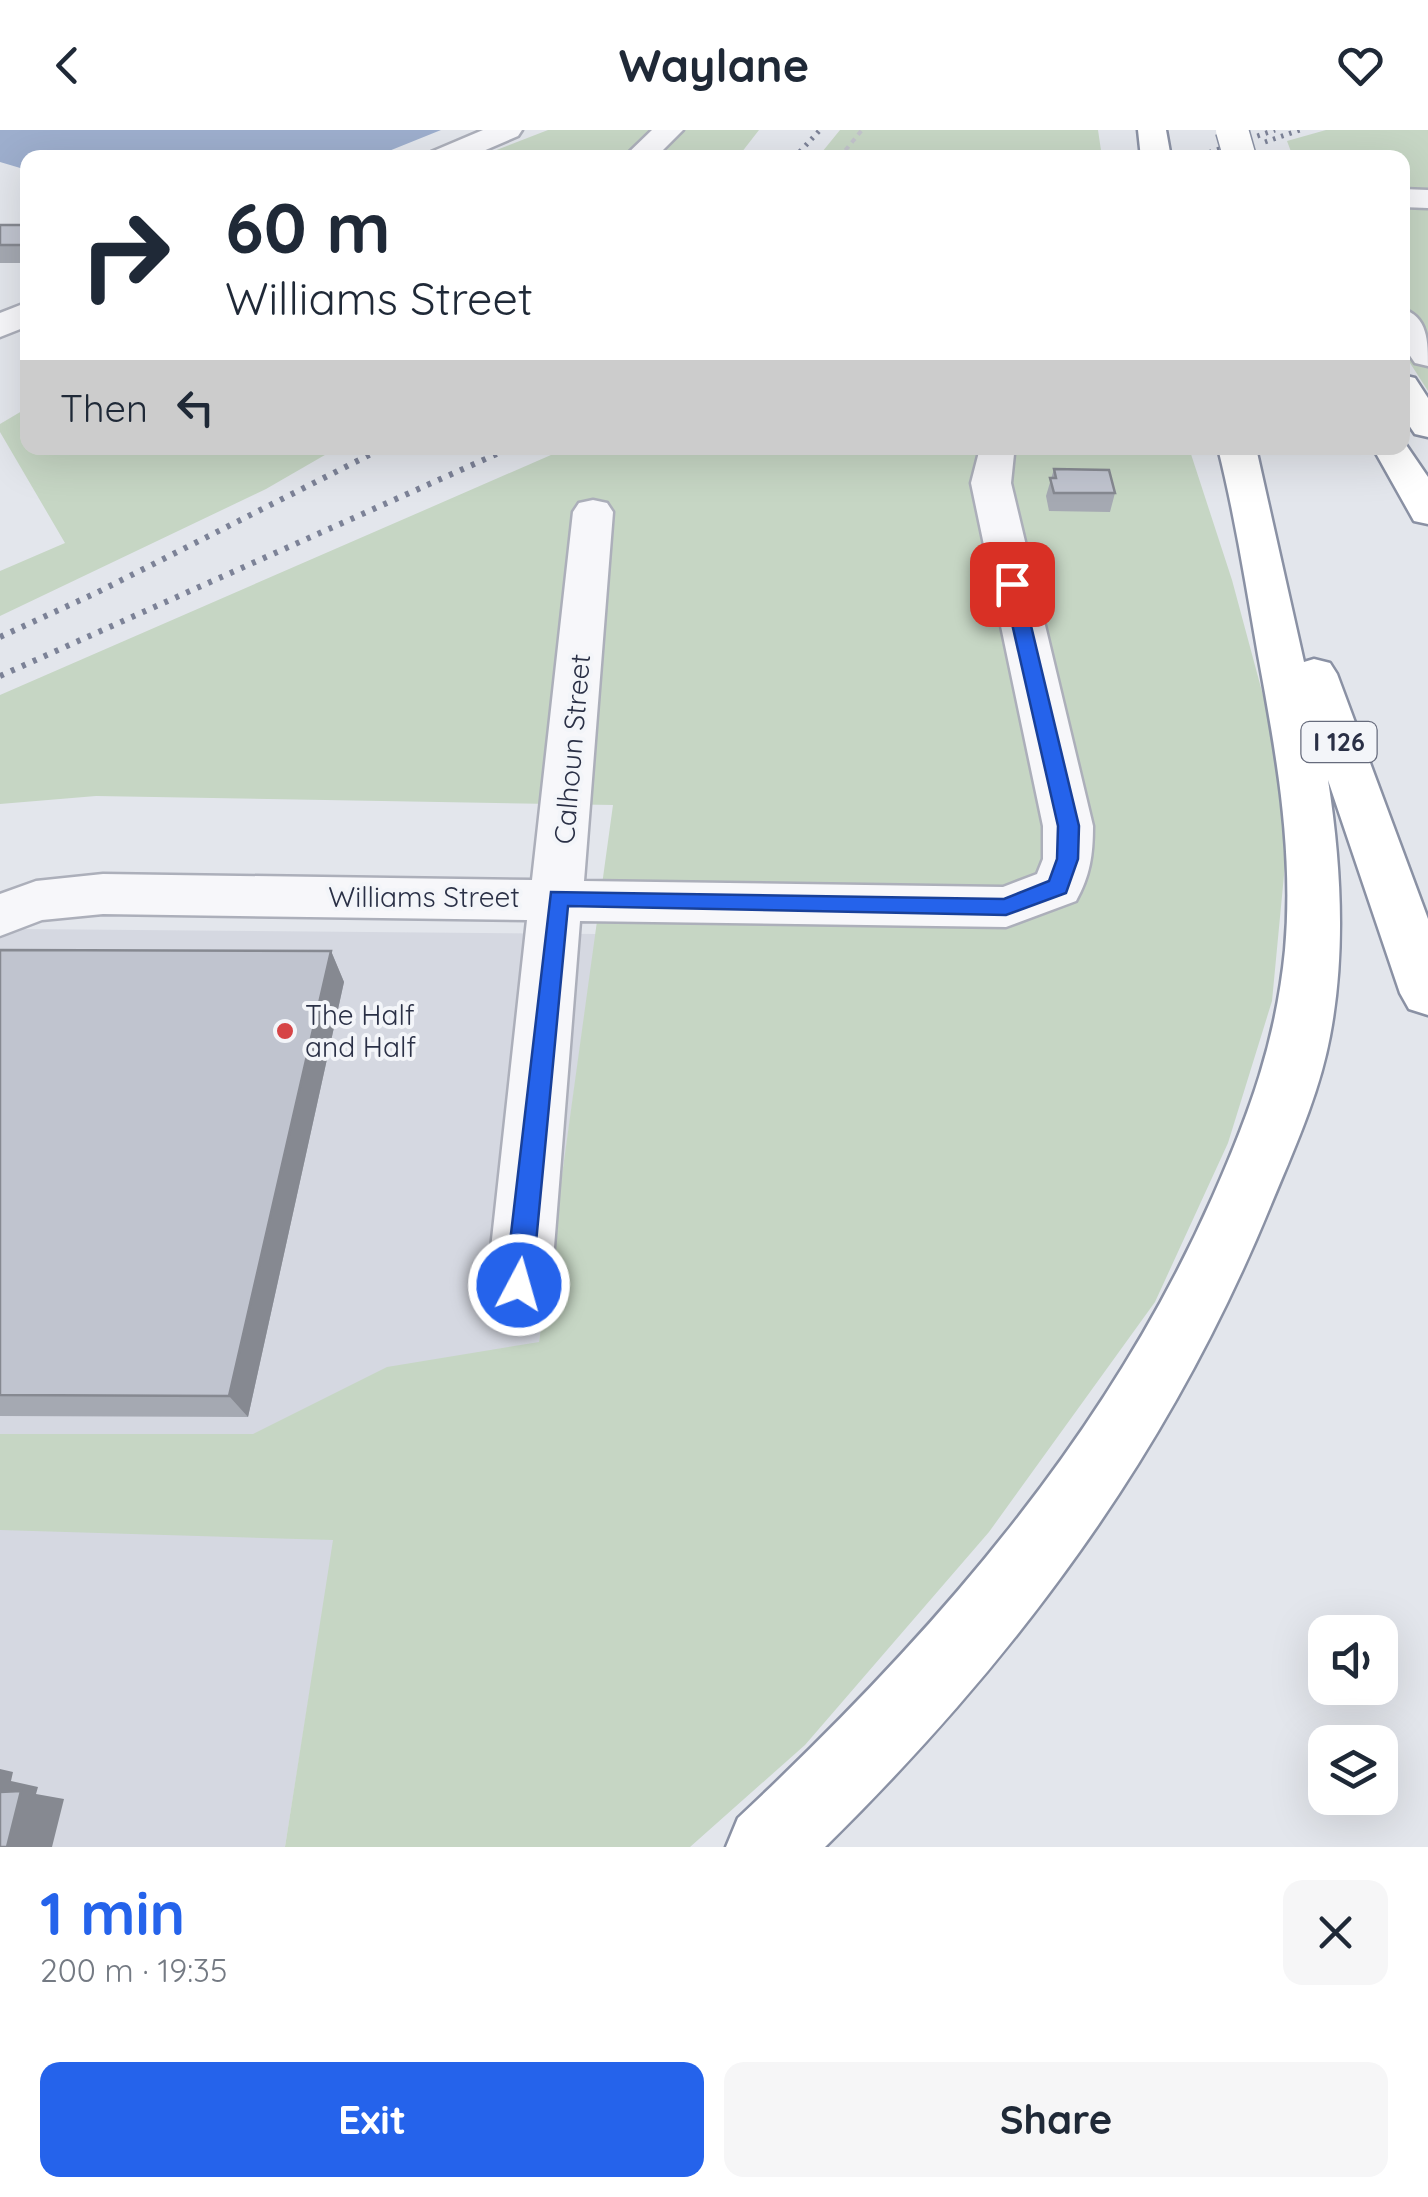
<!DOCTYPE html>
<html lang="en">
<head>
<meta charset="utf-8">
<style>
	:root { --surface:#fff; --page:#f6f6f7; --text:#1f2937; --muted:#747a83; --accent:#2563eb }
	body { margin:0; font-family:Quicksand,sans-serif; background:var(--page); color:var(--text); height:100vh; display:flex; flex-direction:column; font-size:38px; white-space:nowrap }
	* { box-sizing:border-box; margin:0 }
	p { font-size:32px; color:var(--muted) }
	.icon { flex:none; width:55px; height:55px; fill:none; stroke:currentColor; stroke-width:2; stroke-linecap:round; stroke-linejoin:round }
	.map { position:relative; height:1717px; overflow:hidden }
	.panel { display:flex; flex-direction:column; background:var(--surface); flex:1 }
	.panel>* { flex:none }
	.banner { position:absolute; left:20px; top:20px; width:1390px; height:305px; border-radius:20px; box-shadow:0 10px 40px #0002; background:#fff; color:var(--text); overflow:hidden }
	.tools { position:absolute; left:1308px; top:1485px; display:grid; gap:20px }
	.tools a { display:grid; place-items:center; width:90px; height:90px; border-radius:20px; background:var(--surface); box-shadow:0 10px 40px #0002; font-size:50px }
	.pin { position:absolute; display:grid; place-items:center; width:85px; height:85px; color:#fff; margin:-42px; border-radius:20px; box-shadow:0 5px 15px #0006 }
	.me { position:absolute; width:110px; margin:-55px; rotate:6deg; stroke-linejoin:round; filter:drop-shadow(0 0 8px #0008) }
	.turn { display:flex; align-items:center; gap:35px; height:210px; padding:0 40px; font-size:45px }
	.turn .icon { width:130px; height:130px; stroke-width:2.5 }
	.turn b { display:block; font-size:70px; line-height:85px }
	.then { display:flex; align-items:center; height:95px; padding:0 40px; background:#0003; gap:20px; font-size:38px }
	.round { display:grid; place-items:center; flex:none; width:105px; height:105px; border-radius:20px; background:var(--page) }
	.overview { display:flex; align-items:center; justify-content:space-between; height:170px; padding:0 40px }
	h1 { font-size:60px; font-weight:800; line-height:75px; color:var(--accent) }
	.primary-button { display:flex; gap:20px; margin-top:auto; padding:20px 40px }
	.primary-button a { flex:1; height:115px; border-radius:20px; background:var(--accent); color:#fff; font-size:40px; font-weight:800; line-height:115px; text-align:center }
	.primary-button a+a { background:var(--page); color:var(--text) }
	header { display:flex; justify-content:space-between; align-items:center; height:130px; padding:0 40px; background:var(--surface); font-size:45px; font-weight:800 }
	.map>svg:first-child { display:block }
</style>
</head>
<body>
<header><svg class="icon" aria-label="back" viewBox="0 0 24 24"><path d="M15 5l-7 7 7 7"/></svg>Waylane<svg class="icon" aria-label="heart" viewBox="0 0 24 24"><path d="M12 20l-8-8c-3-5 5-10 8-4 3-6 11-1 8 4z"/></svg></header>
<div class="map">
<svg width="1428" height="1717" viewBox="0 0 1428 1717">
	<rect width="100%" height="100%" fill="#e3e6ec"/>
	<!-- built -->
	<path fill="#d5d8e1" d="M18,799L596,804L539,1212L334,1410L285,1717H0V809Z"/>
	<!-- green -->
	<path fill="#c6d6c4" d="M548,0H759L738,27L476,28Z
		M840,0H1098L1102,27H818Z
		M1326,0H1428V261L1403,222L1402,28L1293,27L1287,11Z
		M27,278L28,318H337L266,359L0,486V441L65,413L0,302V294Z
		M567,318H1189L1232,450L1275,610L1286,724L1272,871L1228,1013L1155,1172L989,1402L805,1615L690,1717H285L333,1410L0,1400V1304H253L387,1237L539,1212L613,675L96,666L0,674V565Z"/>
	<!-- water -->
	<path fill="#9daecd" d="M0,0H441L374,27L28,28L27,40L0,32Z"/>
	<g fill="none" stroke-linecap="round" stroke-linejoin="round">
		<defs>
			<path id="minor" d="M483,0H522L518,6L467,28H427L431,22Z
				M652,0H683L655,28H623Z
				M1402,59L1428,60V78L1402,77Z
				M28,172V196L0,207V183Z
				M1402,179C1428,186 1428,212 1428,236L1415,233L1402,214Z
				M980,318H1010L1014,324L1011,353L1093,696C1093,725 1090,746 1076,771L1006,797L580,791L551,1155L542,1176L519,1185L496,1176L487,1155L527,790L103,784L42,790L0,806V764L36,751L103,744L532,750L573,382L579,373L593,370L607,373L613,382L584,751L1003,757L1037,744L1043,729V696L971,353Z"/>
			<path id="highway" d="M1138,0H1166L1171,28H1141Z
				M1402,245L1415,248L1428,268V307L1415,304L1402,285Z
				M1402,309L1428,347V394L1414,391L1373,318H1402Z
				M1218,318H1256L1304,532L1314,529L1330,533L1337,544L1428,789V885L1409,879L1400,863L1328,650C1341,734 1346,822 1330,906C1319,965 1293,1022 1270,1077C1168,1326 1016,1529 825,1717H726L738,1688C930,1508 1106,1309 1213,1066C1250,982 1276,911 1285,820C1294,720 1276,622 1258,525C1246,456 1235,386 1218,318Z"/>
		</defs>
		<!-- minor casing -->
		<use href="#minor" stroke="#acafba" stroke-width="5"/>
		<!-- highway casing -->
		<use href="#highway" stroke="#8a91a4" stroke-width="5"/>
		<!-- path -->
		<path stroke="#c2c3cb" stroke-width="4" stroke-dasharray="5 5" stroke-linecap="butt" d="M839,28L862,0"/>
		<!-- minor -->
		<use href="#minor" fill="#f7f7fa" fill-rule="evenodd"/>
		<!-- highway -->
		<use href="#highway" fill="#fff" fill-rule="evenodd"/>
		<!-- rail-far1 -->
		<path stroke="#7c8297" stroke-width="5" stroke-dasharray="2.5 6" stroke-linecap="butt" d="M1265,12L1300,0
			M794,28L820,0
			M1193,28L1275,0"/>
		<!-- rail -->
		<path stroke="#7c8297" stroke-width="6" stroke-dasharray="4 8" stroke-linecap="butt" d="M0,507L96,463L383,318
			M0,546L510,318"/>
		<defs>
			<path id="highway-bridge" d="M1232,0L1240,28"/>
		</defs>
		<!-- highway-bridge casing -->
		<use href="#highway-bridge" stroke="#8a91a4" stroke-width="35" stroke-linecap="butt"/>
		<!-- highway-bridge -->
		<use href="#highway-bridge" stroke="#fff" stroke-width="32"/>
	</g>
	<!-- wall -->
	<path fill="#a5a9b2" d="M0,95H28V133H0Z
		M1054,339L1115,363L1110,382L1049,381L1046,366Z
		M0,820L331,821L344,852L248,1287L0,1286Z"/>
	<!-- shaded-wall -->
	<path fill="#868991" d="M331,821L344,852L248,1287L229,1266Z
		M0,1639L13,1642L11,1651L38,1657L36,1664L64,1669L52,1717H7L0,1664Z"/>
	<!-- building -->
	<path fill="#c0c4cf" stroke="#868991" stroke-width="2.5" d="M0,95H28V115H0Z
		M1054,339L1109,340L1115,363H1054L1050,348H1056Z
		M0,820L331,821L229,1266L0,1265Z
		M21,1661L7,1717H0V1662Z"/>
	<!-- route -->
	<path fill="#2563eb" stroke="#184099" stroke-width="2.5" d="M1012,448L1021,454L1079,696L1078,729L1066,763L1006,785L568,776L532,1155L528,1164L519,1168L509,1164L505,1155L551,762L1004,769L1049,751L1057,729L1058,696L1003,454Z"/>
	<!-- markers -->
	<circle fill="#d64446" stroke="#f3f5f9" stroke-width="4" cx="285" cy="901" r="10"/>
	<g text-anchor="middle" stroke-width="8" stroke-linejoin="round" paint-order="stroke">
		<!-- shield labels -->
		<rect fill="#f3f5f9" stroke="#666b7c" stroke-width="2.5" x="1301.5" y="592" width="75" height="40" rx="8"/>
		<g font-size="25" font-weight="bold" fill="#2a3046">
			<text x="1339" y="621">I 126</text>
		</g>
		<!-- street labels -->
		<g font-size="28" fill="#2a3046" stroke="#f3f5f9">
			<text transform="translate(572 619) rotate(-85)" y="10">Calhoun Street</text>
			<text x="424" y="777">Williams Street</text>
		</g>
		<!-- poi labels -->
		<g font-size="28" fill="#2a3046" stroke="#f3f5f9" text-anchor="start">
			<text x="305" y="895">The Half<tspan x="305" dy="32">and Half</tspan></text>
		</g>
	</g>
</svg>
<div class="tools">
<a><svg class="icon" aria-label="sound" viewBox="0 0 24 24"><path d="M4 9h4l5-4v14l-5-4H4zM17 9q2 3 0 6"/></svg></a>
<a><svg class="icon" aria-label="layers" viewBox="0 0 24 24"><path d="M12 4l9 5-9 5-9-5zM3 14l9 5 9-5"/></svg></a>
</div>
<div class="pin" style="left:1012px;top:454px;background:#d93025"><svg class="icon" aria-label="arrive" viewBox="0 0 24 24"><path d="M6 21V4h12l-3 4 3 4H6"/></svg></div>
<svg class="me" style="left:519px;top:1155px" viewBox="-20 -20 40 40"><circle r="17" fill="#2563eb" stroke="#fff" stroke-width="3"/><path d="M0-11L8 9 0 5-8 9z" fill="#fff"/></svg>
<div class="banner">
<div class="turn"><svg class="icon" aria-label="right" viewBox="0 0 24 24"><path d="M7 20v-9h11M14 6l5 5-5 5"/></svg><div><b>60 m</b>Williams Street</div></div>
<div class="then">Then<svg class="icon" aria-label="left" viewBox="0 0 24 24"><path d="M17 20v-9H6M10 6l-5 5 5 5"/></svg></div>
</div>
</div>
<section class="panel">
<div class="overview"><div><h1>1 min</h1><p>200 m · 19:35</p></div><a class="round"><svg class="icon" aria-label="close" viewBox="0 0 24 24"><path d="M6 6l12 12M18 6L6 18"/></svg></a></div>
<div class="primary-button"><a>Exit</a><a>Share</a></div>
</section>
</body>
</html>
